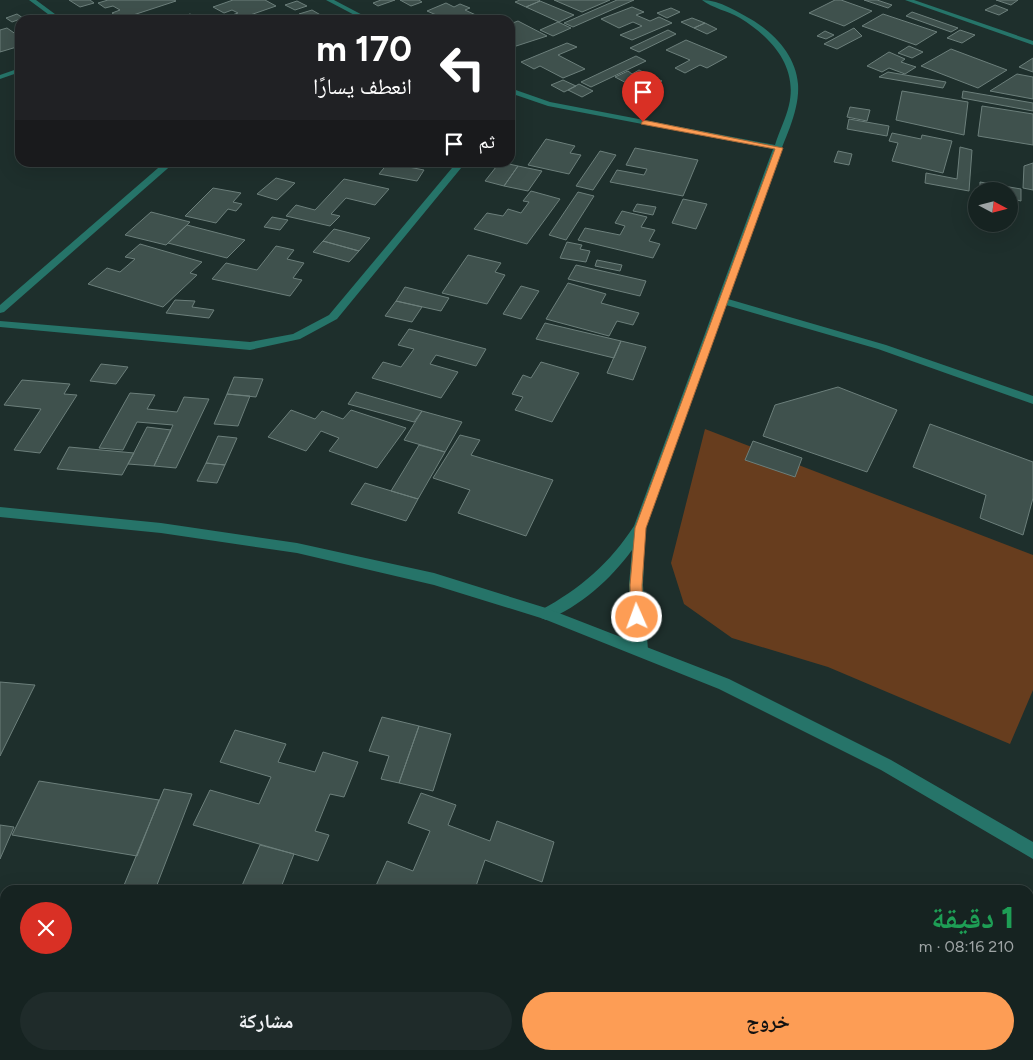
<!DOCTYPE html>
<html lang="ar">
<head>
<meta charset="utf-8">
<style>
	:root { --surface:#162321; --page:#1f2b2a; --text:#f1f3f6; --muted:#9ea4a5; --line:#35403f; --accent:#fd9d55 }
	body { margin:0; font-family:Figtree,"Noto Naskh Arabic",sans-serif; background:var(--page); color:var(--text); direction:rtl; height:100vh; display:flex; flex-direction:column; font-size:19px; white-space:nowrap }
	* { box-sizing:border-box; margin:0 }
	p { font-size:16px; color:var(--muted) }
	.icon { flex:none; width:28px; height:28px; fill:none; stroke:currentColor; stroke-width:2; stroke-linecap:round; stroke-linejoin:round }
	.map { position:relative; flex:1; overflow:hidden; direction:ltr }
	.details { position:absolute; left:0px; top:885px; width:1034px; height:175px; display:flex; flex-direction:column; background:var(--surface); border-radius:15px 15px 0 0; box-shadow:0 5px 20px #0002,0 0 0 1px var(--line); direction:rtl }
	.details>* { flex:none }
	.hud { position:absolute; left:15px; top:15px; width:500px; height:152px; border-radius:15px; box-shadow:0 5px 20px #0002,0 0 0 1px var(--line); direction:rtl; background:#202124; color:#fff; overflow:hidden }
	.needle { width:32px; rotate:97deg }
	.buttons { position:absolute; left:968px; top:182px; display:grid; gap:10px }
	.buttons a { display:grid; place-items:center; width:50px; height:50px; border-radius:50%; background:var(--surface); box-shadow:0 5px 20px #0002,0 0 0 1px var(--line); font-size:25px }
	.pin { position:absolute; display:grid; place-items:center; width:42px; height:42px; color:#fff; margin:-51px -21px; border-radius:50% 50% 50% 0; rotate:-45deg; box-shadow:0 0 5px #0007 }
	.pin .icon { rotate:45deg }
	.me { position:absolute; width:55px; margin:-28px; rotate:358deg; stroke-linejoin:round; filter:drop-shadow(0 0 4px #0008) }
	.turn { display:flex; align-items:center; gap:18px; height:105px; padding:0 20px; font-size:22px }
	.turn .icon { width:65px; height:65px; stroke-width:2.5 }
	.turn b { display:block; font-size:35px; line-height:42px }
	.then { display:flex; align-items:center; height:48px; padding:0 20px; background:#0003; gap:10px; font-size:19px }
	.round { display:grid; place-items:center; flex:none; width:52px; height:52px; border-radius:26px; background:var(--page) }
	.headline { display:flex; align-items:center; justify-content:space-between; height:85px; padding:0 20px }
	h1 { font-size:30px; font-weight:800; line-height:38px; color:#1e9e55 }
	.cta { display:flex; gap:10px; margin-top:auto; padding:10px 20px }
	.cta a { flex:1; height:58px; border-radius:30px; background:var(--accent); color:#111; font-size:20px; font-weight:800; line-height:58px; text-align:center }
	.cta a+a { background:var(--page); color:var(--text) }
	.map>svg:first-child { display:block }
</style>
</head>
<body>
<div class="map">
<svg width="1033" height="1060" viewBox="0 0 1033 1060">
	<rect width="100%" height="100%" fill="#1e2f2c"/>
	<!-- green -->
	<path fill="#673d1e" d="M705,429L1033,555V690L1010,744L828,667L732,638L684,604L671,563Z"/>
	<!-- building -->
	<path fill="#3f514d" stroke="#6c7f7b" d="M69,0H90L94,3L80,7Z
		M108,0H174L176,1L121,19L112,13L120,10L113,6L105,8L98,3Z
		M233,0H265L276,6L236,20L226,17L238,13L232,10L224,13L213,7Z
		M381,0H395L378,6L373,3Z
		M400,0H419L422,2L411,6Z
		M520,0H539L540,1L526,7L515,2Z
		M554,0H610L582,12Z
		M617,0H634L573,27L564,23Z
		M835,0H841L872,11L844,26L809,13Z
		M864,0H877L892,5L888,8Z
		M996,0H1018L1011,5Z
		M297,1L307,6L295,10L285,5Z
		M540,1L574,15L559,22L526,7Z
		M446,3L454,7L460,4L470,8L465,10L478,16L469,20H448L427,11Z
		M995,5L1008,10L999,15L985,10Z
		M632,7L644,12L636,15L650,21L659,17L672,23L632,40L620,35L642,26L633,22L619,28L601,19Z
		M671,8L680,12L667,18L657,13Z
		M312,10L324,17L309,20L299,14Z
		M912,12L958,28L951,32L906,16Z
		M17,14L23,18L12,22L6,18Z
		M190,14L198,18L172,20Z
		M883,14L937,32L916,45L862,26Z
		M692,18L705,23L694,28L681,22Z
		M518,21L547,36L510,48V24Z
		M558,22L571,28L553,36L540,30Z
		M705,23L717,29L707,34L694,28Z
		M7,28L20,37V46L0,52V30Z
		M854,28L862,36L837,49L824,44Z
		M668,30L676,34L639,52L630,48Z
		M960,30L975,35L962,43L947,38Z
		M825,31L834,35L826,39L817,36Z
		M686,40L727,57L707,68L700,65L685,73L675,68L690,60L666,50Z
		M567,43L577,47L558,55L585,69L563,78L540,66L534,69L521,62Z
		M909,46L923,52L912,58L898,53Z
		M951,49L1007,70L978,88L921,66Z
		M889,52L905,59L901,62L916,67L905,74L889,68L882,72L867,66Z
		M636,56L646,61L591,87L581,82Z
		M1033,58V72L1019,67Z
		M639,70L662,81L635,94L624,89L632,86L615,77L628,71L632,74Z
		M888,72L946,82L943,88L879,77Z
		M1017,74L1033,77V99L990,91Z
		M563,80L576,86L564,92L551,85Z
		M579,84L593,91L582,97L568,90Z
		M902,91L968,102L964,135L896,120Z
		M963,91L1033,103V111L962,98Z
		M982,106L1033,114V145L978,136Z
		M850,107L870,110L867,121L847,117Z
		M849,119L889,126L887,136L847,129Z
		M892,133L921,139L922,135L952,141L943,173L892,161L898,143L889,141Z
		M546,139L575,146L570,153L581,155L569,174L528,165Z
		M960,147L972,150L969,191L925,183L926,173L957,179Z
		M635,148L698,160L683,196L610,182L617,170L644,175L647,169L626,165Z
		M600,151L616,155L593,190L576,186Z
		M838,151L852,154L849,165L834,162Z
		M207,162H229L224,167Z
		M500,162L518,166L504,186L485,181Z
		M388,163L424,170L417,181L379,174Z
		M1033,163V190L1023,188L1024,166Z
		M518,166L542,171L528,191L504,186Z
		M276,178L295,183L277,200L257,194Z
		M344,179L389,189L375,205L346,198L331,214L340,216L330,226L286,216L296,205L315,210Z
		M980,182L1021,189V201L1009,198V191H980Z
		M213,188L241,193L233,202L242,204L236,211L228,209L216,223L185,216Z
		M531,191L560,199L527,244L474,229L487,213L503,216L508,209L521,213L529,202L523,201Z
		M578,192L594,196L566,240L549,235Z
		M683,199L707,204L696,229L672,223Z
		M637,204L656,207L653,215L633,211Z
		M622,211L647,217L641,227L655,230L649,241L660,244L653,258L578,240L585,228L620,235L625,226L615,223Z
		M151,212L190,222L166,245L125,235Z
		M272,217L288,220L280,230L264,227Z
		M187,225L245,240L227,258L168,243Z
		M334,229L370,238L359,251L323,241Z
		M323,241L359,251L349,262L313,252Z
		M567,242L582,245L580,249L590,251L586,262L560,258Z
		M140,244L202,262L190,273L197,275L163,307L88,284L107,268L120,272L135,259L125,257Z
		M276,246L294,250L287,259L304,263L293,278L302,280L290,296L212,279L226,263L257,270Z
		M468,255L501,263L495,272L505,275L487,304L442,293Z
		M597,260L622,265L620,271L595,266Z
		M576,265L646,281L640,296L568,279Z
		M568,283L606,294L601,303L639,313L633,325L617,321L609,336L546,319Z
		M521,286L539,291L521,319L503,314Z
		M405,287L449,298L441,311L396,301Z
		M175,300L195,301L192,307L214,310L209,318L166,313Z
		M396,301L422,307L412,322L385,316Z
		M545,323L621,341L614,358L536,339Z
		M409,329L486,349L476,366L436,355L430,364L458,372L441,398L372,378L383,362L401,367L414,349L398,345Z
		M621,341L646,347L633,380L607,373Z
		M541,362L579,373L552,422L515,410L523,397L512,394L523,375L531,378Z
		M101,364L128,367L116,384L90,381Z
		M234,377L263,379L256,397L227,394Z
		M22,380L70,384L64,394L77,395L40,453L14,450L41,409L4,405Z
		M838,387L897,410L867,472L763,436L775,405Z
		M356,392L422,411L414,422L348,404Z
		M130,393L155,395L147,409L177,412L184,397L209,399L176,468L154,466L173,425L137,422L123,450L99,448Z
		M227,394L250,396L238,426L214,424Z
		M291,410L315,419L322,411L343,419L351,410L406,428L377,468L329,451L339,438L321,431L306,451L268,437Z
		M422,411L462,422L445,452L404,440Z
		M930,424L1033,462V498L1023,535L980,518L986,495L913,467Z
		M147,427L171,430L154,466L128,464Z
		M460,435L480,440L471,455L553,480L526,536L458,513L470,490L433,478Z
		M218,436L237,438L225,465L206,463Z
		M753,441L802,458L795,477L745,460Z
		M419,445L445,452L418,499L391,491Z
		M69,447L134,453L122,475L57,469Z
		M206,463L225,465L217,483L197,481Z
		M365,483L418,499L406,521L351,504Z
		M0,682L35,685L0,756Z
		M382,717L419,726L399,783L381,779L389,756L369,751Z
		M419,726L451,734L433,791L399,783Z
		M235,730L286,744L278,762L315,772L323,752L358,762L344,797L330,794L315,831L329,835L318,861L193,825L210,790L259,804L271,777L220,762Z
		M39,781L159,800L137,856L12,835Z
		M164,789L192,794L155,890H122Z
		M421,793L456,805L448,825L490,841L497,821L554,842L542,882L485,860L476,886L485,890H374L387,861L413,871L430,831L408,823Z
		M0,825L14,827L0,859Z
		M260,845L294,854L280,890H240Z
		M0,989L5,990V1055H38L36,1060H0Z
		M71,1055H123L121,1060H68Z
		M226,1055H311L309,1060H224Z"/>
	<g fill="none" stroke-linecap="round" stroke-linejoin="round">
		<!-- minor -->
		<path fill="#267469" fill-rule="evenodd" d="M29,0H36L63,20H56Z
			M326,0H334L372,20H364Z
			M702,0C720,0 738,12 754,21C776,35 796,57 798,84C800,111 784,140 776,163C760,209 744,254 728,299L886,345L1033,396V404L878,349L726,305L645,530L643,585L648,650L646,654L641,656L636,654L634,650L629,585L632,550C611,579 580,607 546,620L541,618L539,614L541,610C580,589 610,563 634,526L773,149L548,106L510,93V88L550,102L775,145C779,132 786,118 789,105C798,66 771,37 740,18C728,11 712,8 702,0Z
			M905,0H914L1033,41V45Z
			M20,68V72L0,79V75Z
			M165,162H175L4,312L0,313V305Z
			M457,162H466L337,319L300,339L250,350L0,327V321L250,342L293,334L329,315Z"/>
		<!-- tertiary -->
		<path fill="#267469" fill-rule="evenodd" d="M0,507L161,523L297,543L434,573L546,608L729,679L891,760L1033,842V859L881,770L719,689L544,619L434,585L297,553L161,533L0,517Z"/>
	</g>
	<!-- route -->
	<path fill="#fd9d55" stroke="#a46637" d="M643,120L783,148L646,528L642,585L643,617L637,622L631,617L630,585L635,528L775,149L641,124Z"/>
</svg>
<div class="buttons">
<a><svg class="needle" viewBox="-14 -14 28 28"><path d="M0-13l5 13h-10z" fill="#e53935"/><path d="M0 13l5-13h-10z" fill="#9ea4a5"/></svg></a>
</div>
<div class="pin" style="left:643px;top:122px;background:#d93025"><svg class="icon" aria-label="arrive" viewBox="0 0 24 24"><path d="M6 21V4h12l-3 4 3 4H6"/></svg></div>
<svg class="me" style="left:637px;top:617px" viewBox="-20 -20 40 40"><circle r="17" fill="#fd9d55" stroke="#fff" stroke-width="3"/><path d="M0-11L8 9 0 5-8 9z" fill="#fff"/></svg>
<div class="hud">
<div class="turn"><svg class="icon" aria-label="left" viewBox="0 0 24 24"><path d="M17 20v-9H6M10 6l-5 5 5 5"/></svg><div><b>170 m</b>انعطف يسارًا</div></div>
<div class="then">ثم<svg class="icon" aria-label="arrive" viewBox="0 0 24 24"><path d="M6 21V4h12l-3 4 3 4H6"/></svg></div>
</div>
<section class="details">
<div class="headline"><div><h1>1 دقيقة</h1><p>210 m · 08:16</p></div><a class="round" style="background:#d93025;color:#fff"><svg class="icon" aria-label="close" viewBox="0 0 24 24"><path d="M6 6l12 12M18 6L6 18"/></svg></a></div>
<div class="cta"><a>خروج</a><a>مشاركة</a></div>
</section>
</div>
</body>
</html>
